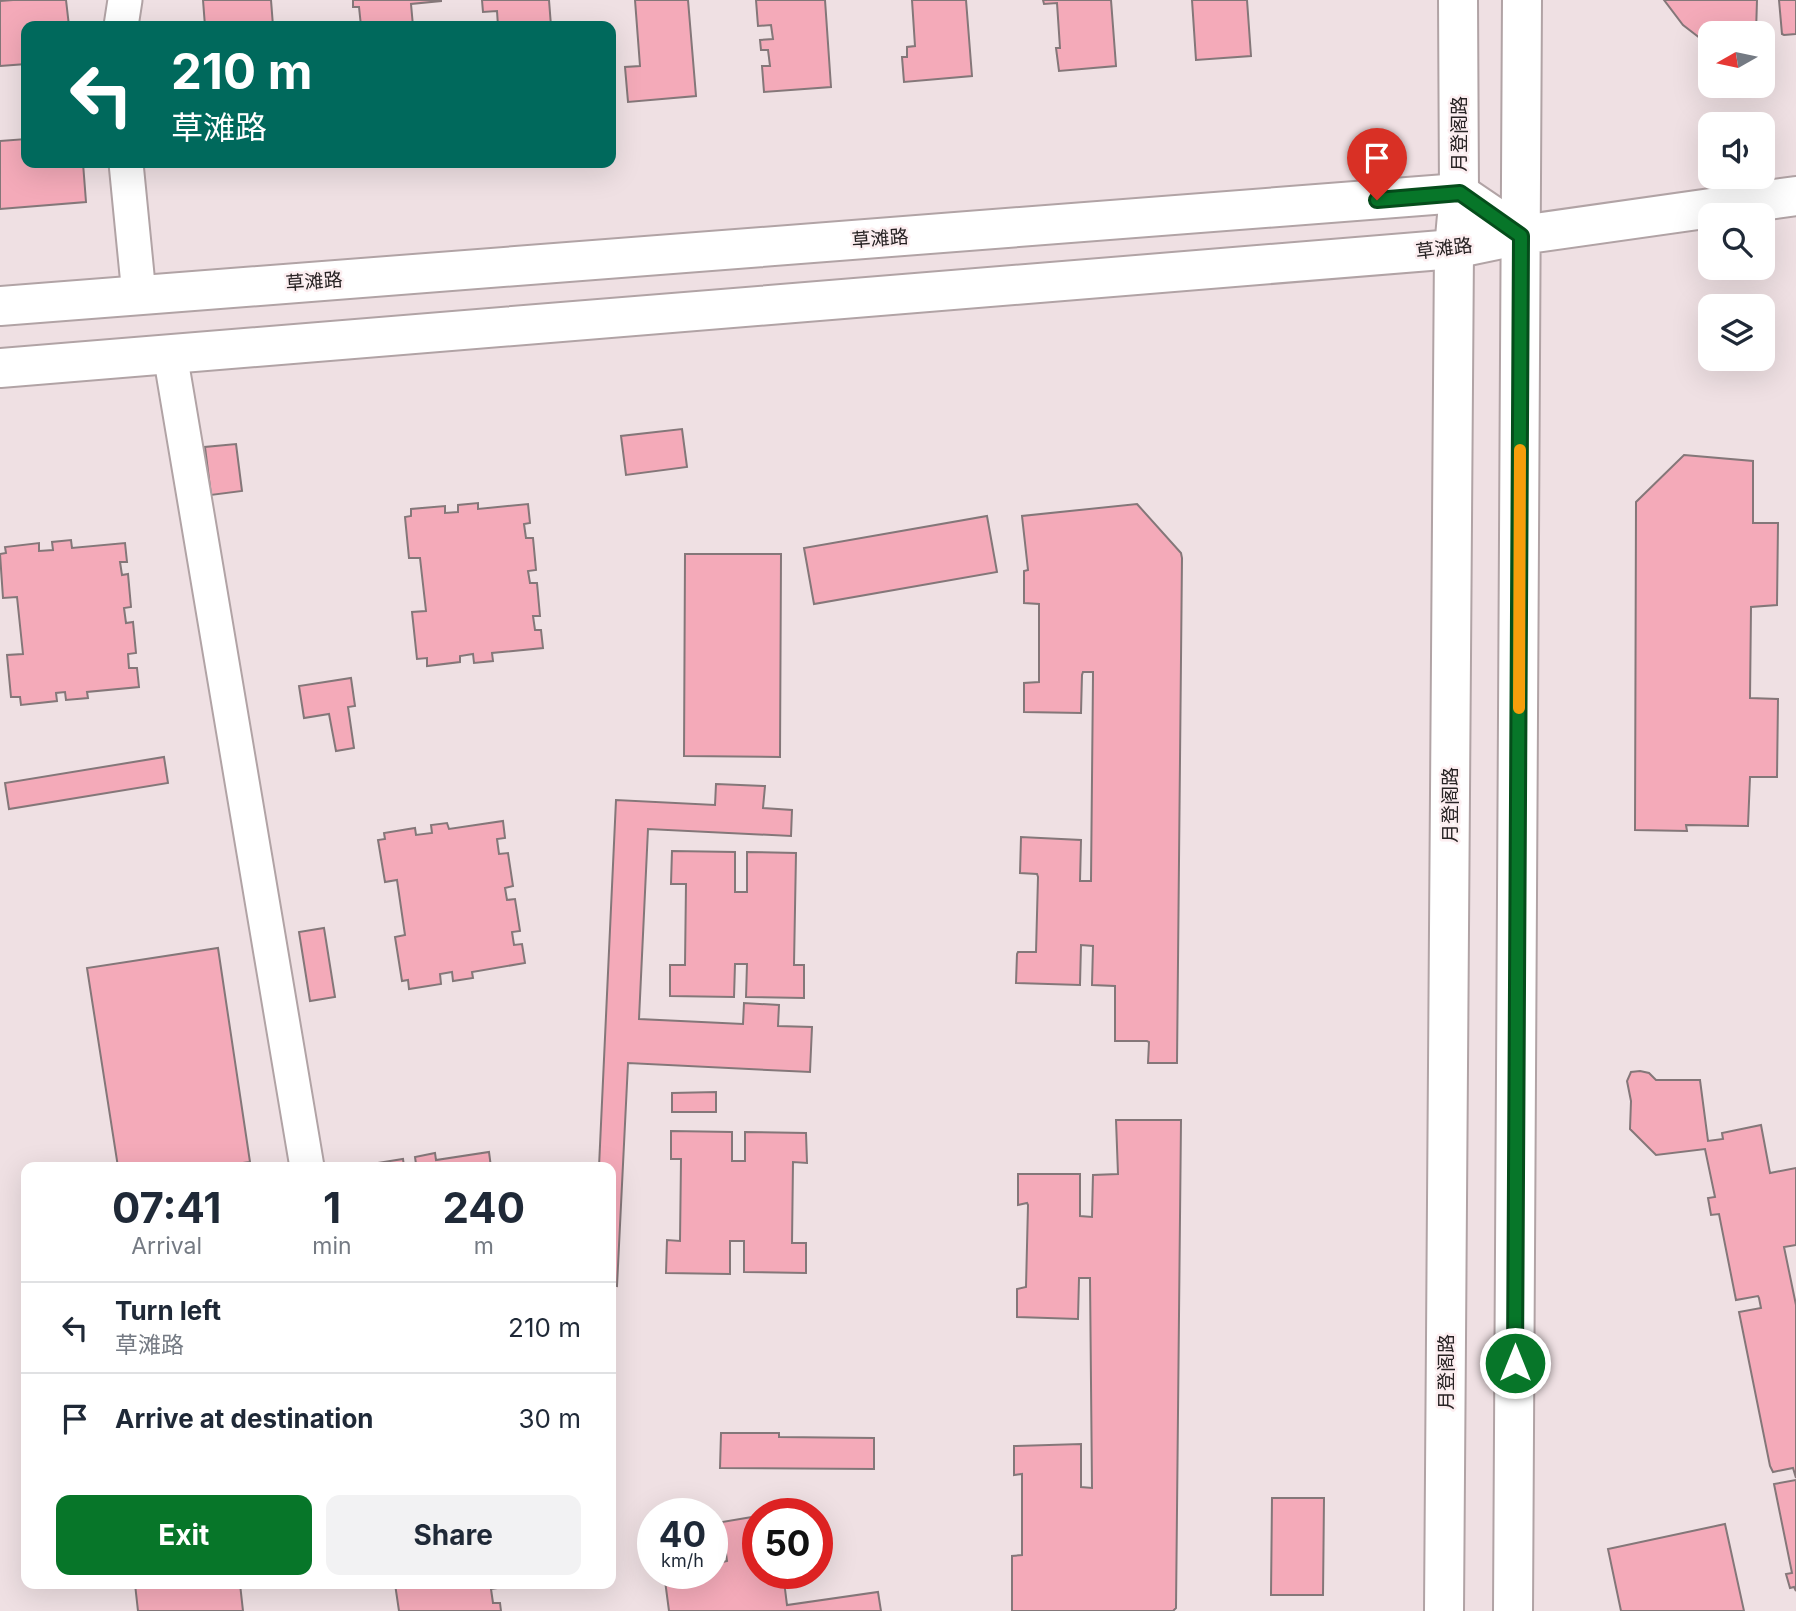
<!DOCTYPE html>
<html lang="en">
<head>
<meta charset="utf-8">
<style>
	:root { --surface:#fff; --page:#f2f2f3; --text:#1f2937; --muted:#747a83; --line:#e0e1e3; --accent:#077629 }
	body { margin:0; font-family:Inter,"Noto Sans SC",sans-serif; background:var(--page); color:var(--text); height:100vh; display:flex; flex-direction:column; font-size:26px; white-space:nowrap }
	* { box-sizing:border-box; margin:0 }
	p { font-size:23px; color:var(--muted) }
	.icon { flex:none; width:38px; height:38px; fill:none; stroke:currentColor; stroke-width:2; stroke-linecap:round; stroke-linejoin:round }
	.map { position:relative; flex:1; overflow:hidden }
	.panel { position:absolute; left:21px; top:1162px; width:595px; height:427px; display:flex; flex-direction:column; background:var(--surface); border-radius:14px; box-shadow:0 7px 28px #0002 }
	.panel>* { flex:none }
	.top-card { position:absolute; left:21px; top:21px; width:595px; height:147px; border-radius:14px; box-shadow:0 7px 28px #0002; background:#00695c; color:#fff; overflow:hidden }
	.needle { width:46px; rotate:261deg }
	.fabs { position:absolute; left:1698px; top:21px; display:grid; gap:14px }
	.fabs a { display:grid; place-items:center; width:77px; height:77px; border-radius:14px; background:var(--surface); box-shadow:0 7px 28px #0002; font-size:35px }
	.speed { position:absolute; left:637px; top:1498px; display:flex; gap:14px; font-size:35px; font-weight:700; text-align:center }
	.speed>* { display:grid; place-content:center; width:91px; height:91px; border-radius:50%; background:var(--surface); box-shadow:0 7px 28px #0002; line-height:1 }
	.speed small { font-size:18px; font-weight:400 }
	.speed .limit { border:10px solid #d22; background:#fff; color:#111 }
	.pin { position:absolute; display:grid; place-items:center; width:60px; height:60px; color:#fff; margin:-72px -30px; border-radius:50% 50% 50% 0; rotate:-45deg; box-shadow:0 0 7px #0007 }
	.pin .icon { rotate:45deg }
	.me { position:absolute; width:77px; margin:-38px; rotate:0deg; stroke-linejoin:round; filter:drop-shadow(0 0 5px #0008) }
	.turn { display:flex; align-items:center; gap:24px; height:147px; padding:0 35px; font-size:32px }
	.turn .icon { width:91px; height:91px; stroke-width:2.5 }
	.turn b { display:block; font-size:49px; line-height:60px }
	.eta { display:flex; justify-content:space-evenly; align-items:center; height:119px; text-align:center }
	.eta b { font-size:42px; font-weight:700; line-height:49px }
	.cta { display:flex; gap:14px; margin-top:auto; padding:14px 35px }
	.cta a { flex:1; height:80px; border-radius:14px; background:var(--accent); color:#fff; font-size:28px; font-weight:700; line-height:80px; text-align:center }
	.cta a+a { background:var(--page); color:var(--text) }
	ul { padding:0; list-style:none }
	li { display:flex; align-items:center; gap:21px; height:91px; padding:0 35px; border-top:2px solid var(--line) }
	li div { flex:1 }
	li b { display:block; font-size:26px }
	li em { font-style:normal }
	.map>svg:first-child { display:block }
</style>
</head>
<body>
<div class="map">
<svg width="1796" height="1611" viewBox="0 0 1796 1611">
	<rect width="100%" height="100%" fill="#efe0e3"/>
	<!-- building -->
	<path fill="#f4aab9" stroke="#847779" stroke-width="2" d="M13,0H66L69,26H26V64L0,66V1Z
		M203,0H271L273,26H205Z
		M353,0H441V1L411,4L413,26H361L359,7H353Z
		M482,0H549L551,26H498L497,11L483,12Z
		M635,0H688L696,96L628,102L625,67L640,66Z
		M756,0H825L831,87L764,92L762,66H770L768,50H761L760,40L773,39L771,25L758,26Z
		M912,0H966L972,76L904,82L902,57H907V47L915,46Z
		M1043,0H1111L1116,66L1059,71L1056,48H1060L1057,3L1044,4Z
		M1192,0H1247L1251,56L1196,60Z
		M1664,0H1757L1756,33H1710V41L1705,42L1683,25Z
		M1779,0H1796V34L1784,35L1782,34Z
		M26,139V163H83L86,202L0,209V141Z
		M682,429L687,467L626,475L621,436Z
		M236,444L242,491L211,495L205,447Z
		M1684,455L1753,461V523H1778L1777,605L1751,607L1750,698L1778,699L1777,777H1750L1748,826L1687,825H1686L1687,831L1635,830L1636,502Z
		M478,503V509L528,504L530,523L524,524L526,538H533L536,570L528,571L530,583H537L540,616H533L535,630H541L543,648L492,653L493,661L474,663L473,654L460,656V662L427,666V658L417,659L412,612L426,611L420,558H409L405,517L411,516V509L445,506V513L458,512V505Z
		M1137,504L1181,553L1182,558L1177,1063H1148L1149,1042L1147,1041H1115V986L1092,985L1093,946L1081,945L1080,985L1016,983L1017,954L1018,952H1036L1038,877L1037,874L1020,873L1021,837L1081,840L1080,881H1091L1093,676V672H1083L1082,675L1081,713L1024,712V683L1039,682V604L1024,603V571L1028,570L1022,516Z
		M987,516L997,572L814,604L804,548Z
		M71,540L72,548L125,543L127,562H120L122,575L128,574L131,607L124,608L126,623L133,622L136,653L128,654L129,668H137L139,687L87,692L88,698L66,700L65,692L56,693L57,701L21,705L20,697H11L7,655L23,654L17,597L3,598L0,554L6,553L5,547L39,543V551L53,550L52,542Z
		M685,554H781L780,757L684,756Z
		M351,678L355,706L348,707L354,748L336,751L329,714L304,718L299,686Z
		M164,757L168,783L9,809L5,783Z
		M716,784L765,786L763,808L792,810L791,836L648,829L639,1019L743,1024L744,1003L779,1005L778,1026L812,1027L810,1072L628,1063L617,1286L611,1285V1167H599L616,800L715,805Z
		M503,821L505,838L497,839L499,854L508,853L513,886L505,888L507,900L515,899L520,931L512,932L514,945L522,944L525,963L472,972L473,978L453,981L452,972L440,974L441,984L409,989L408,980L402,981L395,937L405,935L397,880L385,882L378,840L385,839L384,833L415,828L416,835L432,833L431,825L447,823L449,829Z
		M672,851L735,852V892H747V852L796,853L794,965H804V998L746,997L747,964H735L734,997L670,996V965H685L686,884H671Z
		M324,928L335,997L310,1001L299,932Z
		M218,948L250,1162L213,1167H118L87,968Z
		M1640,1071L1649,1073L1656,1080H1700L1708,1141L1723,1139L1722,1133L1761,1125L1770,1173L1796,1168V1245L1784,1247L1796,1305V1478L1793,1468L1773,1472L1770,1466L1739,1312L1761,1308L1759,1298L1758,1296L1736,1300L1719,1214L1711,1215L1708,1198L1715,1197L1705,1149L1656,1155L1630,1129L1631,1101L1627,1081L1631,1072Z
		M716,1092V1112H672V1093Z
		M1116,1120H1181L1176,1608L1173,1611H1012V1556L1022,1555V1474L1014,1475V1446L1081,1444V1487L1092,1488L1090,1278H1079L1078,1319L1017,1317V1289L1026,1287L1028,1205L1027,1203L1018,1205V1174H1080V1216L1092,1217L1093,1175L1118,1174Z
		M671,1131L732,1132V1161H745V1132L806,1133L807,1163L793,1162L792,1243H806V1273L744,1272V1241H730V1274L666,1273L667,1240L680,1241L681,1159H671Z
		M489,1152L491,1167H371V1164L403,1159L404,1166L416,1164L415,1157L435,1153L436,1160Z
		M721,1433H779V1437L874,1438V1469L720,1468Z
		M1796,1480V1591L1794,1587L1790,1588L1786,1574L1792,1573L1774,1484Z
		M1272,1498H1324L1323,1595H1271Z
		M758,1516V1573H783L787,1605L878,1592L881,1611H669L664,1573H712V1526L718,1563L727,1561L722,1522Z
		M1725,1524L1744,1611H1621L1608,1549Z
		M653,1530V1564H652L647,1531Z
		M135,1584H240L243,1611H138Z
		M395,1584H497L498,1588L491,1589L493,1603H500L501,1611H399Z"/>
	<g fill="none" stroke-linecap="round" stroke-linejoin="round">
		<defs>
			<path id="minor" d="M121,26L125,0
				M126,163L139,295
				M170,354L307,1167"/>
			<path id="tertiary" d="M0,306L1459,193L1521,235
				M0,368L1454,249L1521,235"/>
			<path id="secondary" d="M1521,235L1796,196
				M1444,1611L1454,249L1459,193L1458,0
				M1513,1611L1522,0"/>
		</defs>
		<!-- minor casing -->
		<use href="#minor" stroke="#b1a3a5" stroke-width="37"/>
		<!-- tertiary casing -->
		<use href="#tertiary" stroke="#b1a3a5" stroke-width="42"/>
		<!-- secondary casing -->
		<use href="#secondary" stroke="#b1a3a5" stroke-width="42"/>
		<!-- minor -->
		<use href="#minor" stroke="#fff" stroke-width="33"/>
		<!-- tertiary -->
		<use href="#tertiary" stroke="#fff" stroke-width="38"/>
		<!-- secondary -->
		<use href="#secondary" stroke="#fff" stroke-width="38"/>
	</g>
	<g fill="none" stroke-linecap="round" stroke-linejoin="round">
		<defs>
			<path id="route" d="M1377,200L1460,193L1521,236L1515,1363"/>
		</defs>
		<!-- route casing -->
		<use href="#route" stroke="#054d1b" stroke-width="18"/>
		<!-- route -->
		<use href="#route" stroke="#077629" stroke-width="12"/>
		<!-- slow -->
		<path stroke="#f59e0b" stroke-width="12" d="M1519,708L1520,450"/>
	</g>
	<g text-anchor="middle" stroke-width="5" stroke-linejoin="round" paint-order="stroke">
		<!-- street labels -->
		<g font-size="19" fill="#272223" stroke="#fceef0">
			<text transform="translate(1459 134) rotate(-90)" y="7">月登阁路</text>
			<text transform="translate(880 238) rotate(-4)" y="7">草滩路</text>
			<text transform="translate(1444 248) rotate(-7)" y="7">草滩路</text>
			<text transform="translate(314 281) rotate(-4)" y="7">草滩路</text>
			<text transform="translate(1450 805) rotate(-90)" y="7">月登阁路</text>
			<text transform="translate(1446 1372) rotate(-90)" y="7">月登阁路</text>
		</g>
	</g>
</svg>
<div class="fabs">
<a><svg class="needle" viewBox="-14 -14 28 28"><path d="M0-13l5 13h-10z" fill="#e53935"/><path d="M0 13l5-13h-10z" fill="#747a83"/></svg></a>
<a><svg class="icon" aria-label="sound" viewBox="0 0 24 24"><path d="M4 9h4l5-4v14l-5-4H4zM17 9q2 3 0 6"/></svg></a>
<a><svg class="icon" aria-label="search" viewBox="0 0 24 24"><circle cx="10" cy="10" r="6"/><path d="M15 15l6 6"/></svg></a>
<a><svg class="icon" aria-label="layers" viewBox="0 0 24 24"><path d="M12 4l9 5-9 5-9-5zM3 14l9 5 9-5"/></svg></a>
</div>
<div class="speed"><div>40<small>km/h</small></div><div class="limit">50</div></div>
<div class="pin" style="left:1377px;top:200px;background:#d93025"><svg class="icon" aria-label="arrive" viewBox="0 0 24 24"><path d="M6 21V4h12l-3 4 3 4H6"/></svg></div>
<svg class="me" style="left:1515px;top:1363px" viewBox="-20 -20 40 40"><circle r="17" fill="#077629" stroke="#fff" stroke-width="3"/><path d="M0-11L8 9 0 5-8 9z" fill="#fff"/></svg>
<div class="top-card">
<div class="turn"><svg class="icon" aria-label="left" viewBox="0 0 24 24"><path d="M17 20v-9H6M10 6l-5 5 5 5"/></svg><div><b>210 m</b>草滩路</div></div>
</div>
<section class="panel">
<div class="eta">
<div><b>07:41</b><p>Arrival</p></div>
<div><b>1</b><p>min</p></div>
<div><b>240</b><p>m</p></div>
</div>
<ul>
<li><svg class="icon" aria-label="left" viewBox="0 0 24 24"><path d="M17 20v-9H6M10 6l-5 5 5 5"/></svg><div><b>Turn left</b><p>草滩路</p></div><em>210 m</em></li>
<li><svg class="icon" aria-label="arrive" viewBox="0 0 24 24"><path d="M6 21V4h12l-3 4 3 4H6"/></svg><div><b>Arrive at destination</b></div><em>30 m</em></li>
</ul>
<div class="cta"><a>Exit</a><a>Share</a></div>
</section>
</div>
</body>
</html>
